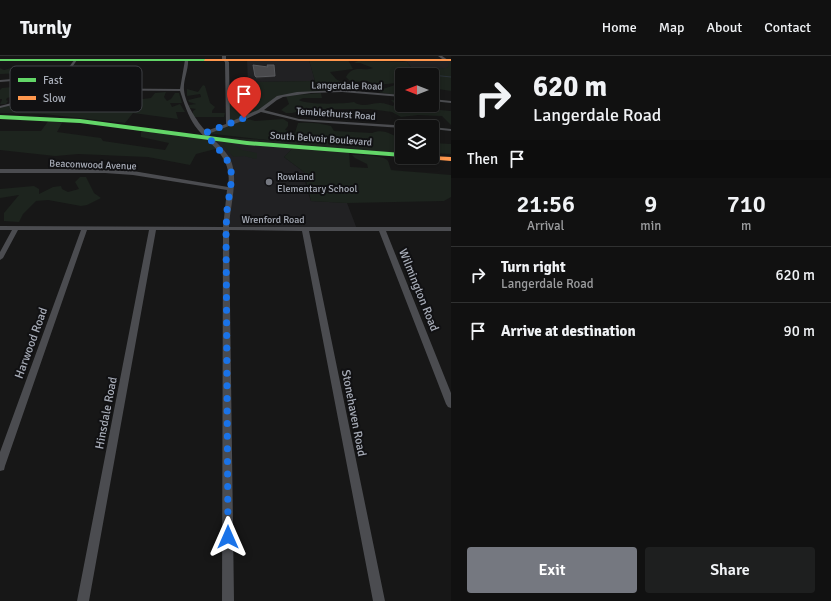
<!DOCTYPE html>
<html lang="en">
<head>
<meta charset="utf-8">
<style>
	:root { --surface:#111; --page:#1e1f1f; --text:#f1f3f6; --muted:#9c9d9f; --line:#303131; --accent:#757880 }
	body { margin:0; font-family:Signika,sans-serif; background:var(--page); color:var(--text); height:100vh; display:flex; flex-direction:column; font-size:15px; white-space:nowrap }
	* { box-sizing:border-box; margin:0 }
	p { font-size:13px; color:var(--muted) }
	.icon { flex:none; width:22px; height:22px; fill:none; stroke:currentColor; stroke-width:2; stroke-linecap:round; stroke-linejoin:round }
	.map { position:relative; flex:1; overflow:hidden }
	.drawer { display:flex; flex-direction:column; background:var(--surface); width:380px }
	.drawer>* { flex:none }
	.top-card { background:#111; color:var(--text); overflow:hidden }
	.needle { width:26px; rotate:270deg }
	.fabs { position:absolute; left:395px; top:12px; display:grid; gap:8px }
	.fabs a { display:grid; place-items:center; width:44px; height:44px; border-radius:4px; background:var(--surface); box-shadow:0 2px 6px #0003,0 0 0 1px var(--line); font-size:20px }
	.pin { position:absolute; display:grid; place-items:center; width:34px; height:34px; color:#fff; margin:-41px -17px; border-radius:50% 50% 50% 0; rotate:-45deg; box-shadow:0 0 4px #0007 }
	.pin .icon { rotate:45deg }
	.me { position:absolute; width:44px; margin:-22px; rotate:0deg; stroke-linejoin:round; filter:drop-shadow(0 0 3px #0008) }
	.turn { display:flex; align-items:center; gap:14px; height:84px; padding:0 16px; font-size:18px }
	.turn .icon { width:52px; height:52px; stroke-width:2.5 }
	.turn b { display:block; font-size:28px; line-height:34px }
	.then { display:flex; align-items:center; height:38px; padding:0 16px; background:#0003; gap:8px; font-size:15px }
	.eta { display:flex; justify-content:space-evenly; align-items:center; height:68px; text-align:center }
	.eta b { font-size:24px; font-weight:600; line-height:28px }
	.button { display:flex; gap:8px; margin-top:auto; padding:8px 16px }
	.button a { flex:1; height:46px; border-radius:4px; background:var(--accent); color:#fff; font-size:16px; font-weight:600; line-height:46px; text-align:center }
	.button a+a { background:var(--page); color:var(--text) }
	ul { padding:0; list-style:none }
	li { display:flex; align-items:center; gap:12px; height:56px; padding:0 16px; border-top:1px solid var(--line) }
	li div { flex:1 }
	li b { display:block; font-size:15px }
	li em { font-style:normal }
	header { display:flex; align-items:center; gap:24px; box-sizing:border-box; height:56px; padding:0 20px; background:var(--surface); border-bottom:1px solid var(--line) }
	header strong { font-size:19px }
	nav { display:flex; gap:22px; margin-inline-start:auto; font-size:14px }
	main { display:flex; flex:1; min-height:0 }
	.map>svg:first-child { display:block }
</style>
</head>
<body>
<header>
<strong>Turnly</strong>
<nav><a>Home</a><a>Map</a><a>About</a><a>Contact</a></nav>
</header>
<main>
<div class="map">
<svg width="451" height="545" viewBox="0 0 451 545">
	<rect width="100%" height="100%" fill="#171717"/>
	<!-- built -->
	<path fill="#212123" d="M247,4H309L315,25L248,26Z
		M399,4H451V15L413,14L407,6Z
		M210,82L294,91L284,101L304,116L306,131L311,145L347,147L357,173H226L230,110Z"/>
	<!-- green -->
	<path fill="#1d241e" d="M309,4H348L353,13L330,16L336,23L358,36L327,35L282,40L261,55L245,62L255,65L283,63L288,66V70L285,74L295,77L298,67C308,66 321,67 331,70L334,75L372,77C383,72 393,79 402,84V95L294,87L205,77L228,68V43L249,40L248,26L315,25Z
		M358,5L407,6L413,14L446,12L449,10L448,7H451V35L432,32V19H402V40L379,36L380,34L395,29L397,27L376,29L367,25L351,26L346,21C354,8 362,16 373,12L360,7H354Z
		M15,11H20L26,14V17L0,18V12L4,14Z
		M57,21L58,24L56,30L42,28L37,31L54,32L60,36L59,39L66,38L67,36L86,38L69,46L115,45L105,54L121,56L126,45L151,42L155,37L166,36L164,41L167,45L171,43L175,37H179L182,47H170L172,51L180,48L185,56H176L178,63L133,57L125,67L44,58L0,57V51L36,41L28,42L21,39H17L16,42H19L13,45L11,41L7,42L6,44L8,45L6,48H0L2,44V43H0V34L2,32L25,30L28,28L20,26L21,24Z
		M203,29L205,30L210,47L215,51L212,55V57H225L224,61H193V55L196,53L190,52L189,49L196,48L189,46L188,44L201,41V40L200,38L187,40V33L198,36Z
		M321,37L322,42H303L299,44C307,49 343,48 354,46C362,52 371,47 380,47C385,47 389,49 393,50L395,48L391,44L401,45L402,49L421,53L422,50H425L429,53L451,55V69L442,60L418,59L401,61L392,56L370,53H307L292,57H286L281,54L289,48L286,40Z
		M49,64L63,65L57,76L101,82L103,85L165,94L169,87L141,81V76H151L210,82L219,92L196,98L190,109L148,101L78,98L55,100L0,94V75H41Z
		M224,81L402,95V98L223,83Z
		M226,87L235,89L242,94L257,97V102L256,103L244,100L233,101L223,89V88Z
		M432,87L451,88V98L432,97Z
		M294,91L349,95L350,111L368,112L367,108L355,102L352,99C359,99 385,99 388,105C389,107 390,112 391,114L451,119V141L444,145L347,147L311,145L304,116L284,101Z
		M80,121H86L94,137L101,142L87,149L81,150L48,144L36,145L23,158L19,166L4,165V157L19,139L0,142V133L34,130L39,133V138L53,131L61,130L62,133L68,136L79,133L75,126Z"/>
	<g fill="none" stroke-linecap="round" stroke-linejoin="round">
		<!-- stream -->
		<path stroke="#2a3239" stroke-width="1" d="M432,19L451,21"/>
		<!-- street -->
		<path fill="#4b4c50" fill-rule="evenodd" d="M222,0H226V3L229,6L230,66L258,54L277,40L297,36L342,34L402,39V41L342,36L311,37L283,41L277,44L264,54L299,63L410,70L412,71L402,72L299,65L261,56L242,65L208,78C215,85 223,92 229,101C240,119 230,149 229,171H451V175H386L451,337V352L448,351L446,348L379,175H309L385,545H373L302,175L229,174L234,545H222L223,174H156L89,545H77L149,174H87L5,410L4,414L0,415V396L81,174H18L3,202L0,204V196L12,174H0V170L223,171L227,134L133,119L105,117H0V113H105L133,115L228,131C233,100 211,91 195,70C188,60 184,47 180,35L61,34L58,32L62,21L0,26V24L63,19L75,3L77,4L66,20L62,32L180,33L185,4L188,3C189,13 183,24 184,34C185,47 197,66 206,75L226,68L225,6L222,3Z
			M438,0H442L448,4L445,5Z
			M39,40H41V42L0,52V50Z
			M432,43L451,45V47L432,45Z
			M430,71H432L451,73V75L432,73V71Z"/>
		<!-- fast -->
		<path fill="#63d668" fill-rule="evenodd" d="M0,3H205L207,4L205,5H0Z
			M0,59L80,63L247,85L402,97V101L247,89L80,67L0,63Z"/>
		<!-- slow -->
		<path fill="#ff974d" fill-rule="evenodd" d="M205,3H451V5H204Z
			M432,100L451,101V105L426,103L423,101H432Z"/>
	</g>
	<!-- shaded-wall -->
	<path fill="#29292a" d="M275,20V21L256,23V21Z"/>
	<!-- building -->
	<path fill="#49494c" stroke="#58595d" d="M253,9L268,11L267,9H274L275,20L256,21L255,20Z"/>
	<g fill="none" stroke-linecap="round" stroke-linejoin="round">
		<!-- route -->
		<path stroke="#1a73e8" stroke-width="7" stroke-dasharray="0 12.6" d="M228,481L226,173L227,154L232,121L230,110L226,102L205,77L244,62"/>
	</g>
	<!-- markers -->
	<circle fill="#757880" stroke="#111113" stroke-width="1.5" cx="269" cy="126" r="4"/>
	<g text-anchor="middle" stroke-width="4" stroke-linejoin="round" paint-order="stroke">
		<!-- far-street labels -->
		<g font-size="10" fill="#a8adb8" stroke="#111113">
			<text transform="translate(347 29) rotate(1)" y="4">Langerdale Road</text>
			<text transform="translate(336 57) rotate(4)" y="4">Temblethurst Road</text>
			<text transform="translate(321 82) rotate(4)" y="4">South Belvoir Boulevard</text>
			<text transform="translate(93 108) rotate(2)" y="4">Beaconwood Avenue</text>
			<text x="273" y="167">Wrenford Road</text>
		</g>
		<!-- far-poi labels -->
		<g font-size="10" fill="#a8adb8" stroke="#111113" text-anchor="start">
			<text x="277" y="124">Rowland<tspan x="277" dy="12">Elementary School</tspan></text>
		</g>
		<!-- street labels -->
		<g font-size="12" fill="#a8adb8" stroke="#111113">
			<text transform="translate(419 234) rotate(68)" y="4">Wilmington Road</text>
			<text transform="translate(31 287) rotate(-70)" y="4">Harwood Road</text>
			<text transform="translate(106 357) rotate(-79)" y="4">Hinsdale Road</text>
			<text transform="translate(354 357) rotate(79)" y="4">Stonehaven Road</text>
		</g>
	</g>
	<!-- legend -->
	<rect x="10" y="10" width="132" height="46" rx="6" fill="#111113" stroke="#3e4045" stroke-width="1"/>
	<rect x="18" y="22" width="18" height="4" fill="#63d668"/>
	<rect x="18" y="40" width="18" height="4" fill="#ff974d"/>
	<g font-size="11" fill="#a8adb8">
		<text x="43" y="28">Fast</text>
		<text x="43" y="46">Slow</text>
	</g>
</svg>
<div class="fabs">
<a><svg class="needle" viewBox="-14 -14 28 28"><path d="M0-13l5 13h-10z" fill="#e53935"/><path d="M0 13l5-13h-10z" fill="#9c9d9f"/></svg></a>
<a><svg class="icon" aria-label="layers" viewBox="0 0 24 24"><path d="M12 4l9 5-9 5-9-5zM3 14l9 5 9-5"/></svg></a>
</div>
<div class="pin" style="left:244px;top:62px;background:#d93025"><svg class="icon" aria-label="arrive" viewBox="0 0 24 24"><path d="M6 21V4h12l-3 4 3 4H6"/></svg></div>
<svg class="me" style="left:228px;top:481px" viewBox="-20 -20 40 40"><path d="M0-17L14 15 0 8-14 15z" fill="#1a73e8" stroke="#fff" stroke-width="4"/></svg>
</div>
<section class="drawer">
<div class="top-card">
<div class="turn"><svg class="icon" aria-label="right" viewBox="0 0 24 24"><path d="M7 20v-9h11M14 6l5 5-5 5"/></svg><div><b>620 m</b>Langerdale Road</div></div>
<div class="then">Then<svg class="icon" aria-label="arrive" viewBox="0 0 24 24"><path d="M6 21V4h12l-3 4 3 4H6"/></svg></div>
</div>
<div class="eta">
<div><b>21:56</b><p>Arrival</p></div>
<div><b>9</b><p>min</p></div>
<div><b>710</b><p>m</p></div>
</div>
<ul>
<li><svg class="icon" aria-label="right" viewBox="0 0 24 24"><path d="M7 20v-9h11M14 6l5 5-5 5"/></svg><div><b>Turn right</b><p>Langerdale Road</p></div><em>620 m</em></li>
<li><svg class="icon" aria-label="arrive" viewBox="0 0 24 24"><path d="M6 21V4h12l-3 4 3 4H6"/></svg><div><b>Arrive at destination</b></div><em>90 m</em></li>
</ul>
<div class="button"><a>Exit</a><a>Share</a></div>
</section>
</main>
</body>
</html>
